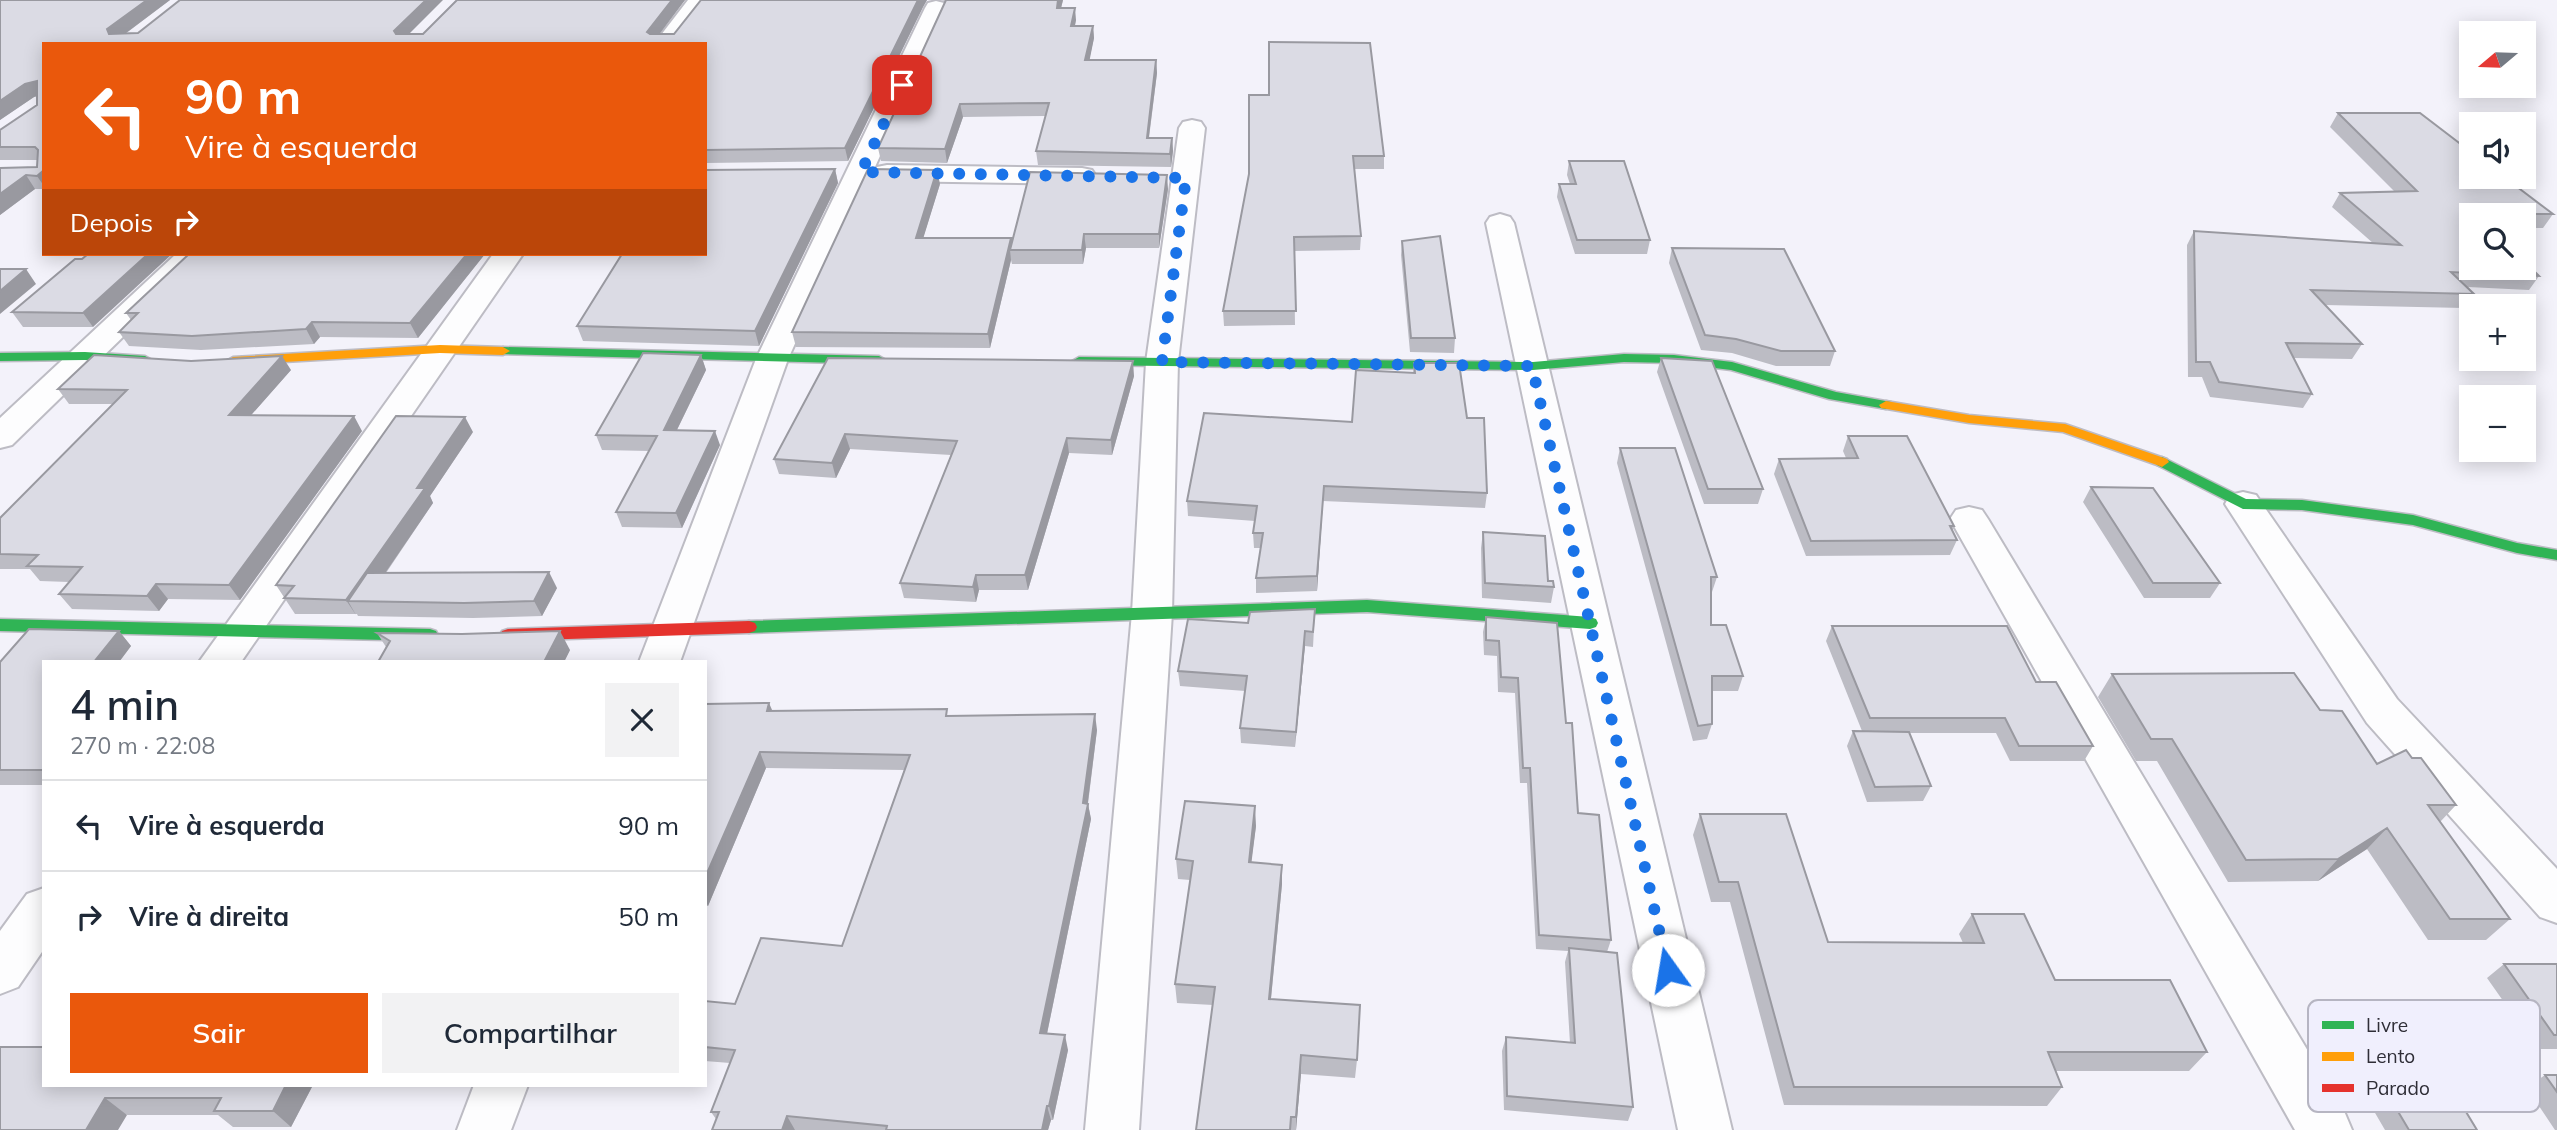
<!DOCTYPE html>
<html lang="pt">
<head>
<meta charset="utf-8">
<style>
	:root { --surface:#fff; --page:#f2f2f3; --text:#1f2937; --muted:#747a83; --line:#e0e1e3; --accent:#ea580c }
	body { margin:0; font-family:Mulish,sans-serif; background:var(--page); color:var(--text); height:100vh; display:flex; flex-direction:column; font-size:26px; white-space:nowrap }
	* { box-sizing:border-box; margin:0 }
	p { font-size:23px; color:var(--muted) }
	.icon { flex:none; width:38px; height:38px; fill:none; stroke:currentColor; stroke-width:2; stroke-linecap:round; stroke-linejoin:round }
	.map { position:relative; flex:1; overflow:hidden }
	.sheet { position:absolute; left:42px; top:660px; width:665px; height:427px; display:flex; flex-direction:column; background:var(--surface); border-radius:0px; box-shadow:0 4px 18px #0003 }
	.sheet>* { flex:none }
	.banner { position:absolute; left:42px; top:42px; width:665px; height:214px; border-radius:0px; box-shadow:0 4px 18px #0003; background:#ea580c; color:#fff; overflow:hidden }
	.needle { width:46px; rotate:251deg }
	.fabs { position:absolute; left:2459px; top:21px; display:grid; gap:14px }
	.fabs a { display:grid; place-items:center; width:77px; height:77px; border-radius:0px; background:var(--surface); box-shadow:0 4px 18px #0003; font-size:35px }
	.pin { position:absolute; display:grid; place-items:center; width:60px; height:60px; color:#fff; margin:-30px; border-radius:14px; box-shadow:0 4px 10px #0006 }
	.me { position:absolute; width:77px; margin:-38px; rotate:347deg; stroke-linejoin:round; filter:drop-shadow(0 0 5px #0008) }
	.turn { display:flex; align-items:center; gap:24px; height:147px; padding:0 28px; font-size:32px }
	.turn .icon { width:91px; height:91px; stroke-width:2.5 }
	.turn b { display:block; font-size:49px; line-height:60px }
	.then { display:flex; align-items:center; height:66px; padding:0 28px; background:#0003; gap:14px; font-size:26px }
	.round { display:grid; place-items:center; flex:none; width:74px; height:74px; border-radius:0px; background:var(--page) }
	.headline { display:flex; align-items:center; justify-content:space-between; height:119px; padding:0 28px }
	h1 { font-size:42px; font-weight:600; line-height:52px }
	.button { display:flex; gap:14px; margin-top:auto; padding:14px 28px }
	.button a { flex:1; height:80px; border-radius:0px; background:var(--accent); color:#fff; font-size:28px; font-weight:600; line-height:80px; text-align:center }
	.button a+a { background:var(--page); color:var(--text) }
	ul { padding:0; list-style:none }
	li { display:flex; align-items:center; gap:21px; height:91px; padding:0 28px; border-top:2px solid var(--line) }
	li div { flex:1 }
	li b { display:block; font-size:26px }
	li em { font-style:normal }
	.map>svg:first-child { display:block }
</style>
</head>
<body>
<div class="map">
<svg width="2557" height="1130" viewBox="0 0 2557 1130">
	<rect width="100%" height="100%" fill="#f3f2fa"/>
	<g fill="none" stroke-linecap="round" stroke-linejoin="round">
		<defs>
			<path id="street" d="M688,0H711L678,44H654Z
				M936,1L944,3L947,8L788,359L680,662H639L756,359L925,8L928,3Z
				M1192,120L1201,122L1205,128L1178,362L1172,613L1139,1130H1085L1132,613L1146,362L1179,128L1183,122Z
				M887,165L1082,168L1092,170L1096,176L1092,182L1082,184L887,181L877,179L873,173L877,167Z
				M1500,214L1510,217L1514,223L1732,1130H1678L1486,223L1490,217Z
				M176,254H208L12,445L0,448V418Z
				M493,254H523L241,662H199Z
				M2243,492L2256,495L2397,699L2557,869V923L2540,917L2367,723L2225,504L2230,495Z
				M1969,507L1982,510L1988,519L2344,1111L2352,1130H2295L1950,519L1956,510Z
				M44,888V949L18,987L0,994V931L27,894Z
				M474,1085H528L511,1130H457Z"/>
			<path id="fast" d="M503,347L879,356L886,360L879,364L498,354L496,351Z
				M85,352L145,356L152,360L145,364L85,360L0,361V353Z
				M1624,354L1674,355L1732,362L1836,392L1891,402L1893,405L1886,409L1829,399L1731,370L1674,363L1624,362L1533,370L1079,365L1072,361L1079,357L1533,362Z
				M2162,457L2246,499L2302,500L2413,515L2517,543L2557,550V560L2517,553L2413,525L2302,510L2243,509L2157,465L2155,462Z
				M1367,600L1590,617L1596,619L1598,623L1596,627L1590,629L1367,612L749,633L743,631L741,627L743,623L749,621Z
				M0,619L430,629L436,631L438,635L436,639L430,641L0,631Z"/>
			<path id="slow" d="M440,345L503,347L510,351L503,355L440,353L233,365L226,361L233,357Z
				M1886,401L1969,415L2065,424L2167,459L2169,462L2162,467L2157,465L2063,432L1969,423L1881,408L1879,405Z"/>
			<path id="jam" d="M749,621L755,623L757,627L755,631L749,633L508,641L502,639L500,635L502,631L508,629Z"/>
		</defs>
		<!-- street casing -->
		<use href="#street" stroke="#bdbcc4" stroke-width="4"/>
		<!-- fast casing -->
		<use href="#fast" stroke="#bdbcc4" stroke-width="3"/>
		<!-- slow casing -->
		<use href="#slow" stroke="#bdbcc4" stroke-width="3"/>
		<!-- jam casing -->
		<use href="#jam" stroke="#bdbcc4" stroke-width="3"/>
		<!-- street -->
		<use href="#street" fill="#fdfdfe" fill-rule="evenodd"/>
		<!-- fast -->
		<use href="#fast" fill="#30b455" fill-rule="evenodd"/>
		<!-- slow -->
		<use href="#slow" fill="#ff9f0a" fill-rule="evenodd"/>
		<!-- jam -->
		<use href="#jam" fill="#e5322d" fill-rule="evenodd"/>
	</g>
	<!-- wall -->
	<path fill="#bcbcc4" d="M0,0H170L125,34H423L457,0H685L659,34H674L927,0L923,7L848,161L705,163V44H44V189H35L0,215V168L37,167V160H0V130L37,105V96L34,97L0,120Z
		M941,0H1063L1061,8L1076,20L1075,26H1093L1094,38L1089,60H1156L1157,73L1149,138H1172L1173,151L1171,167L1038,165L1036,151L1046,116L963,117L947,163L881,161L878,148L945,1Z
		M1249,95L1384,156V169H1354L1361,236L1360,250L1294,251L1295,325L1224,326L1223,311L1249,174Z
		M2338,113L2553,214L2543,228H2524V215H2471L2539,276L2529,290L2468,287L2474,294L2464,308L2325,305L2362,344L2352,359L2293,358L2312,394L2303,408L2210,397L2202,377H2188L2187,245L2194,231L2374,244L2332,207L2340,193L2395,192L2330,127Z
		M1569,161L1650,240L1647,254H1575L1557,197L1559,184H1570L1567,175Z
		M835,169L838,183L759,346L583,341L577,326Z
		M940,184L923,238L1012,242L1168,189L1159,248H1086L1083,264H1012L1011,260L990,348L796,347L792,332Z
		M1402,241L1455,338L1454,353L1410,352L1401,255Z
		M1672,248L1835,351L1830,366H1776L1732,353L1701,350L1669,263Z
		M485,254L418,338L320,337L314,344L201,350L129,346L119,332L131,320L126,313Z
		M82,259L93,327H23L12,312Z
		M701,355L706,370L677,430L720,445L682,528L622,527L616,512L649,451L602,450L596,435Z
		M828,358L1134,376L1112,455L1069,453L1028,590H979L976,602L904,598L900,583L951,455L850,449L836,478L779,474L774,459Z
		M1661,358L1763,489L1758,504H1704L1657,372Z
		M1414,363L1467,418L1487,493L1485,508L1323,501L1317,591L1256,593V578L1261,548H1254L1253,533L1255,521L1188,516L1187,501L1352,422L1413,373Z
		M291,370L251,415L362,431L240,600L168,599L159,611L72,609L59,594L69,582L40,581L30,569H0V518L113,404H69L58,389Z
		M473,432L430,496L433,503L386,573L557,588L542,616L473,618L358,616L357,614H295L276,585Z
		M1848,436L1954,526L1952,531L1957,540L1950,555L1806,556L1774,474L1779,459L1846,458L1843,451Z
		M1620,448L1717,577L1712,592H1711V625L1743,676L1738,691H1712V724L1707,739L1693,741L1617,463Z
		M2091,487L2220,583L2210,598H2144L2083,502Z
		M1483,532L1548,581L1554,587L1551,603L1482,598L1481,548Z
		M1315,609L1313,647L1305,646L1295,747L1241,743L1240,728L1245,691L1180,686L1178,671L1248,623Z
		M1486,617L1566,723L1578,813L1611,940L1607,952L1633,1107L1628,1121L1504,1110L1502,1051L1506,1037L1570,1043L1565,962L1568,951L1536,949L1527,783H1520L1515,693L1498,692L1497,656L1484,655L1483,632Z
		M1832,626L2036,682L2093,746L2084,761H2010L1996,733H1909L1931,786L1923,801L1867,802L1847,746L1853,731H1862L1826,641Z
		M119,631L131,646L119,662H44V785H0V662Z
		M377,633L570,650L564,662H378L386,647Z
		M2112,674L2320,710L2377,764L2412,758L2456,805L2440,822L2510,919L2486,940H2428L2367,849L2318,881L2228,882L2157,761H2136L2098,697Z
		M705,704L772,711L949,716L1097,730L1088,804L1091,819L1047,1034L1068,1050L1053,1120H1051L1048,1130H712L716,1119L711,1112L730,1063L705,1061V1001L735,1004L842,946L904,770L766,768L708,906L705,905Z
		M1700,814L1828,942L1963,943L1959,934L1972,914L2055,980L2207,1052L2189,1071H2056L2062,1087L2047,1106L1784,1105L1730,902H1711L1693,835Z
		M1256,826L1251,862L1282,865V884L1271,999L1357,1060L1355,1078L1301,1074L1296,1130H1196L1213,1005L1177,1003L1175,984L1190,880L1178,879L1176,859Z
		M2504,964H2557V1049H2537L2487,978Z
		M0,1047L313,1085L291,1127H233L218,1115H127Z
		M2545,1075H2557V1130H2555L2527,1088Z
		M2387,1093L2477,1130H2385L2371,1106Z"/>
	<!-- shaded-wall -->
	<path fill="#9999a0" d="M147,0H170L114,42L109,34L107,29Z
		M426,0H443L399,44L394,31Z
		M672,0H685L652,44L647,32Z
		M918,0H929H927L923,7L848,161L845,148Z
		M1058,0H1063L1058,20L1057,8Z
		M1075,8L1076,20L1072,38L1071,26Z
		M1093,26L1094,38L1087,73L1085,60Z
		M1156,60L1157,73L1147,151V138Z
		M37,81L44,94L34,97L0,120V101L25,84Z
		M960,104L963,117L947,163L945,149Z
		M1172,138L1173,151L1171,167L1170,154Z
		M835,169L838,183L759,346L755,331Z
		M44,170V186L37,176Z
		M937,170L940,184L919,252L916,238Z
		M26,175L35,189L0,215V194Z
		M1167,175L1168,189L1159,248V234Z
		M1084,234L1086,248L1083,264L1082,250Z
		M1011,238L1013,250H1010L1011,260L990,348L988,334Z
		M148,254H172L93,327L83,313Z
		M467,254H485L418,338L410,323Z
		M26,269L36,284L0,314V291Z
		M312,322L320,337L314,344L306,329Z
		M701,355L706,370L670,444L664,430Z
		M282,356L291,370L238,430L229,415Z
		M1133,361L1134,376L1112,455L1111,440Z
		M354,416L362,431L240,600L229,585Z
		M465,417L473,432L430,496L433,503L366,601H348L356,615L346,600L417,488Z
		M715,431L720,445L682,528L676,513Z
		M845,434L850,449L836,478L832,463Z
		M1067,438L1069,453L1028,590L1025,575Z
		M1324,486L1317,591V576Z
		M549,572L557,588L542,616L534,601Z
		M976,575L979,590L976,602L973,587Z
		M156,584L168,599L159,611L147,596Z
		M119,631L131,646L119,662H94Z
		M560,631L570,650L564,662H544Z
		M1305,631V646L1295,747L1296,732Z
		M769,703L776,719L767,711Z
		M1095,714L1097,730L1087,809L1088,804L1091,819L1044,1048L1040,1033L1083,803Z
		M760,752L766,768L708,906L705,900V878Z
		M1255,806L1256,826L1249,882V862Z
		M2387,828L2367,849L2318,881L2338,859Z
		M1282,865V884L1269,1018V999Z
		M1065,1035L1068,1050L1053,1120L1049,1106Z
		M1301,1055V1074L1296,1130V1117Z
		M286,1085H313L291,1127L273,1111Z
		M105,1098L127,1115L118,1130H86Z
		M1047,1106L1051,1120L1048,1130H1042Z
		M787,1116L795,1130H782Z"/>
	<!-- building -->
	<path fill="#dbdbe4" stroke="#9999a0" stroke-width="2" d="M0,0H147L107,29L109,34L138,33L180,0H426L394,31L396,34H423L457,0H672L647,32L650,34H674L701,0H918L845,148L705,150V44H44V170L37,176L26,175L0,194V168L37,167L38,150L35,147H0V130L37,105V81L25,84L0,101Z
		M946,0H1058L1057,8H1075L1071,26H1093L1085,60H1156L1147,138H1172L1170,154L1036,151L1049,103L960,104L945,149L878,148Z
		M1269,42L1370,43L1384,156H1353L1361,236L1294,237L1296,311H1223L1249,174V95H1269Z
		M2338,113H2420L2471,152V177H2504L2553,214H2475L2476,215H2471V268H2524V261L2539,276L2451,272L2474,294L2311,290L2362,344L2286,343L2312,394L2219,382L2210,362H2196L2194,231L2401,245L2340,193L2417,191Z
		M1569,161H1624L1650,240H1577L1559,184H1576Z
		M835,169L755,331L577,326L622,254H705V170Z
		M868,169L937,170L916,238H1011L988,334L792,332Z
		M1030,172L1167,175L1159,234H1084L1082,250H1010Z
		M1440,236L1455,338H1411L1402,241Z
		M1672,248L1784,249L1835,351H1781L1736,339L1705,335Z
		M88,254H148L83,313L12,312L75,259H82Z
		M189,254H467L410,323L312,322L306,329L192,336L119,332L138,313H126Z
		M0,269H26L0,291Z
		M643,353L701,355L664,430L715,431L676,513L616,512L657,436L596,435Z
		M94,355L191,361L282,356L229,415L354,416L229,585L156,584L147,596L59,594L82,567L27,566L38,555L0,554V518L127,390L58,389Z
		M828,358L1133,361L1111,440L1067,438L1025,575H976L973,587L900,583L957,441L845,434L832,463L774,459Z
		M1661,358L1712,361L1763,489H1708Z
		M1414,363H1459L1467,418H1484L1487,493L1324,486L1317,576L1256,578L1263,533H1253L1257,506L1187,501L1204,413L1352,422L1356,370L1415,373Z
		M396,416L465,417L417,488H425L346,600L284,598L294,586L276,585Z
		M1848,436H1907L1954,526H1950L1957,540L1811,541L1779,459L1858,458Z
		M1620,448H1675L1717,577H1711V625H1726L1743,676H1712V724L1698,726Z
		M2091,487L2153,488L2220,583H2153Z
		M1483,532L1545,536L1548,581H1553L1554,587L1485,583Z
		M549,572L534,601L464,603L348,601L367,573Z
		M1315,609L1313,632L1305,631L1296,732L1240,728L1247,676L1178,671L1188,619L1248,623L1250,612Z
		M1486,617L1557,623L1566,723H1572L1578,813L1599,815L1611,940L1539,935L1530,768H1523L1518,678L1501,677L1499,641L1486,640Z
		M1832,626H2007L2036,682H2056L2093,746H2019L2005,718H1870Z
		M29,629L119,631L94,662H44V770H0V662Z
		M560,631L544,662H378L390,641L377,633L462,634Z
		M2294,673L2320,710L2342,711L2377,764L2406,750L2412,758H2421L2456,805H2428L2510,919H2450L2387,828L2338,859L2246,860L2172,739H2151L2112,674Z
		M769,703L767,711L947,709L946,716L1095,714L1083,803L1088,804L1040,1033L1065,1035L1049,1106H1047L1042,1130H886L887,1126L787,1116L782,1130H712L719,1112H711L735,1050L705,1047V1001L735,1004L761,938L842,946L910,755L760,752L705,878V704Z
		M1853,731L1909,732L1931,786L1875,787Z
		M1185,801L1255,806L1249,862L1282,865L1269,999L1360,1005L1357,1060L1301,1055L1296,1117H1291L1290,1130H1196L1215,987L1175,984L1193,861L1176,859Z
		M1700,814H1786L1828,942L1984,943L1972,914H2024L2055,980H2170L2207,1052H2048L2062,1087H1794L1738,882H1719Z
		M1569,948L1617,953L1633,1107L1507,1096L1506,1037L1575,1043Z
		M2504,964H2557V1035H2554Z
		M0,1047H44V1085H286L273,1111H214L221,1098H105L86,1130H0Z
		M2545,1075H2557V1092Z
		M2454,1092L2477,1130H2409L2387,1093Z"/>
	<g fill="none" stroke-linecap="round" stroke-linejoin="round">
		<!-- route -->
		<path stroke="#1a73e8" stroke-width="12" stroke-dasharray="0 21.6" d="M902,85L861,172L1186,178L1162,362L1532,366L1668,970"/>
	</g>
	<!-- legend -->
	<rect x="2308" y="1000" width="232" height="112" rx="10" fill="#f0effd" stroke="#b6b5c2" stroke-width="2"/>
	<rect x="2322" y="1021" width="32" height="8" fill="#30b455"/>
	<rect x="2322" y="1052" width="32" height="9" fill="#ff9f0a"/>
	<rect x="2322" y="1084" width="32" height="8" fill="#e5322d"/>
	<g font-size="19" fill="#2f2e37">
		<text x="2366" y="1032">Livre</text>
		<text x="2366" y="1063">Lento</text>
		<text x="2366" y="1095">Parado</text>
	</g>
</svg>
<div class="fabs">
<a><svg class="needle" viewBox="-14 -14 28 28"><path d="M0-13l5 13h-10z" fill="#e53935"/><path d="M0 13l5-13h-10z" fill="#747a83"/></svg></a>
<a><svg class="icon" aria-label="sound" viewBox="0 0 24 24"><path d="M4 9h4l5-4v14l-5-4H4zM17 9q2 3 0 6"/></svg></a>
<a><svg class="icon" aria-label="search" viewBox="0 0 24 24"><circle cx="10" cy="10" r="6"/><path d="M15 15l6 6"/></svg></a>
<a>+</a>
<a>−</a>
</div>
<div class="pin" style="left:902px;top:85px;background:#d93025"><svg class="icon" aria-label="arrive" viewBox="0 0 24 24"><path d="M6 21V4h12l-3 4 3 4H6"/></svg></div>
<svg class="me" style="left:1668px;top:970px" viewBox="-20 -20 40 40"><circle r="19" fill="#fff"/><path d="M0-13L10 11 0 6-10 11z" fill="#1a73e8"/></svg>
<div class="banner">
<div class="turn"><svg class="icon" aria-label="left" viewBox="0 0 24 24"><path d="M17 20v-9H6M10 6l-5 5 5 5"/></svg><div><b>90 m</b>Vire à esquerda</div></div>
<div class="then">Depois<svg class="icon" aria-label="right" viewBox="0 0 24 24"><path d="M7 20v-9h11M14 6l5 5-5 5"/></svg></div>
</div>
<section class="sheet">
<div class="headline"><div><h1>4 min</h1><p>270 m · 22:08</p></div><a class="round"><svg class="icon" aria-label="close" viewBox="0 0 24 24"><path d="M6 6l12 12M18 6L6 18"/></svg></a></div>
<ul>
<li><svg class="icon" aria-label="left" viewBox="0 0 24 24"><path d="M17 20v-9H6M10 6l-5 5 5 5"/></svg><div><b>Vire à esquerda</b></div><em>90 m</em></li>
<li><svg class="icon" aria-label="right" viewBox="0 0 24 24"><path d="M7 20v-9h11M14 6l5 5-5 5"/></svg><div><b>Vire à direita</b></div><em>50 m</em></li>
</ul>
<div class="button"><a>Sair</a><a>Compartilhar</a></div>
</section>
</div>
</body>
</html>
